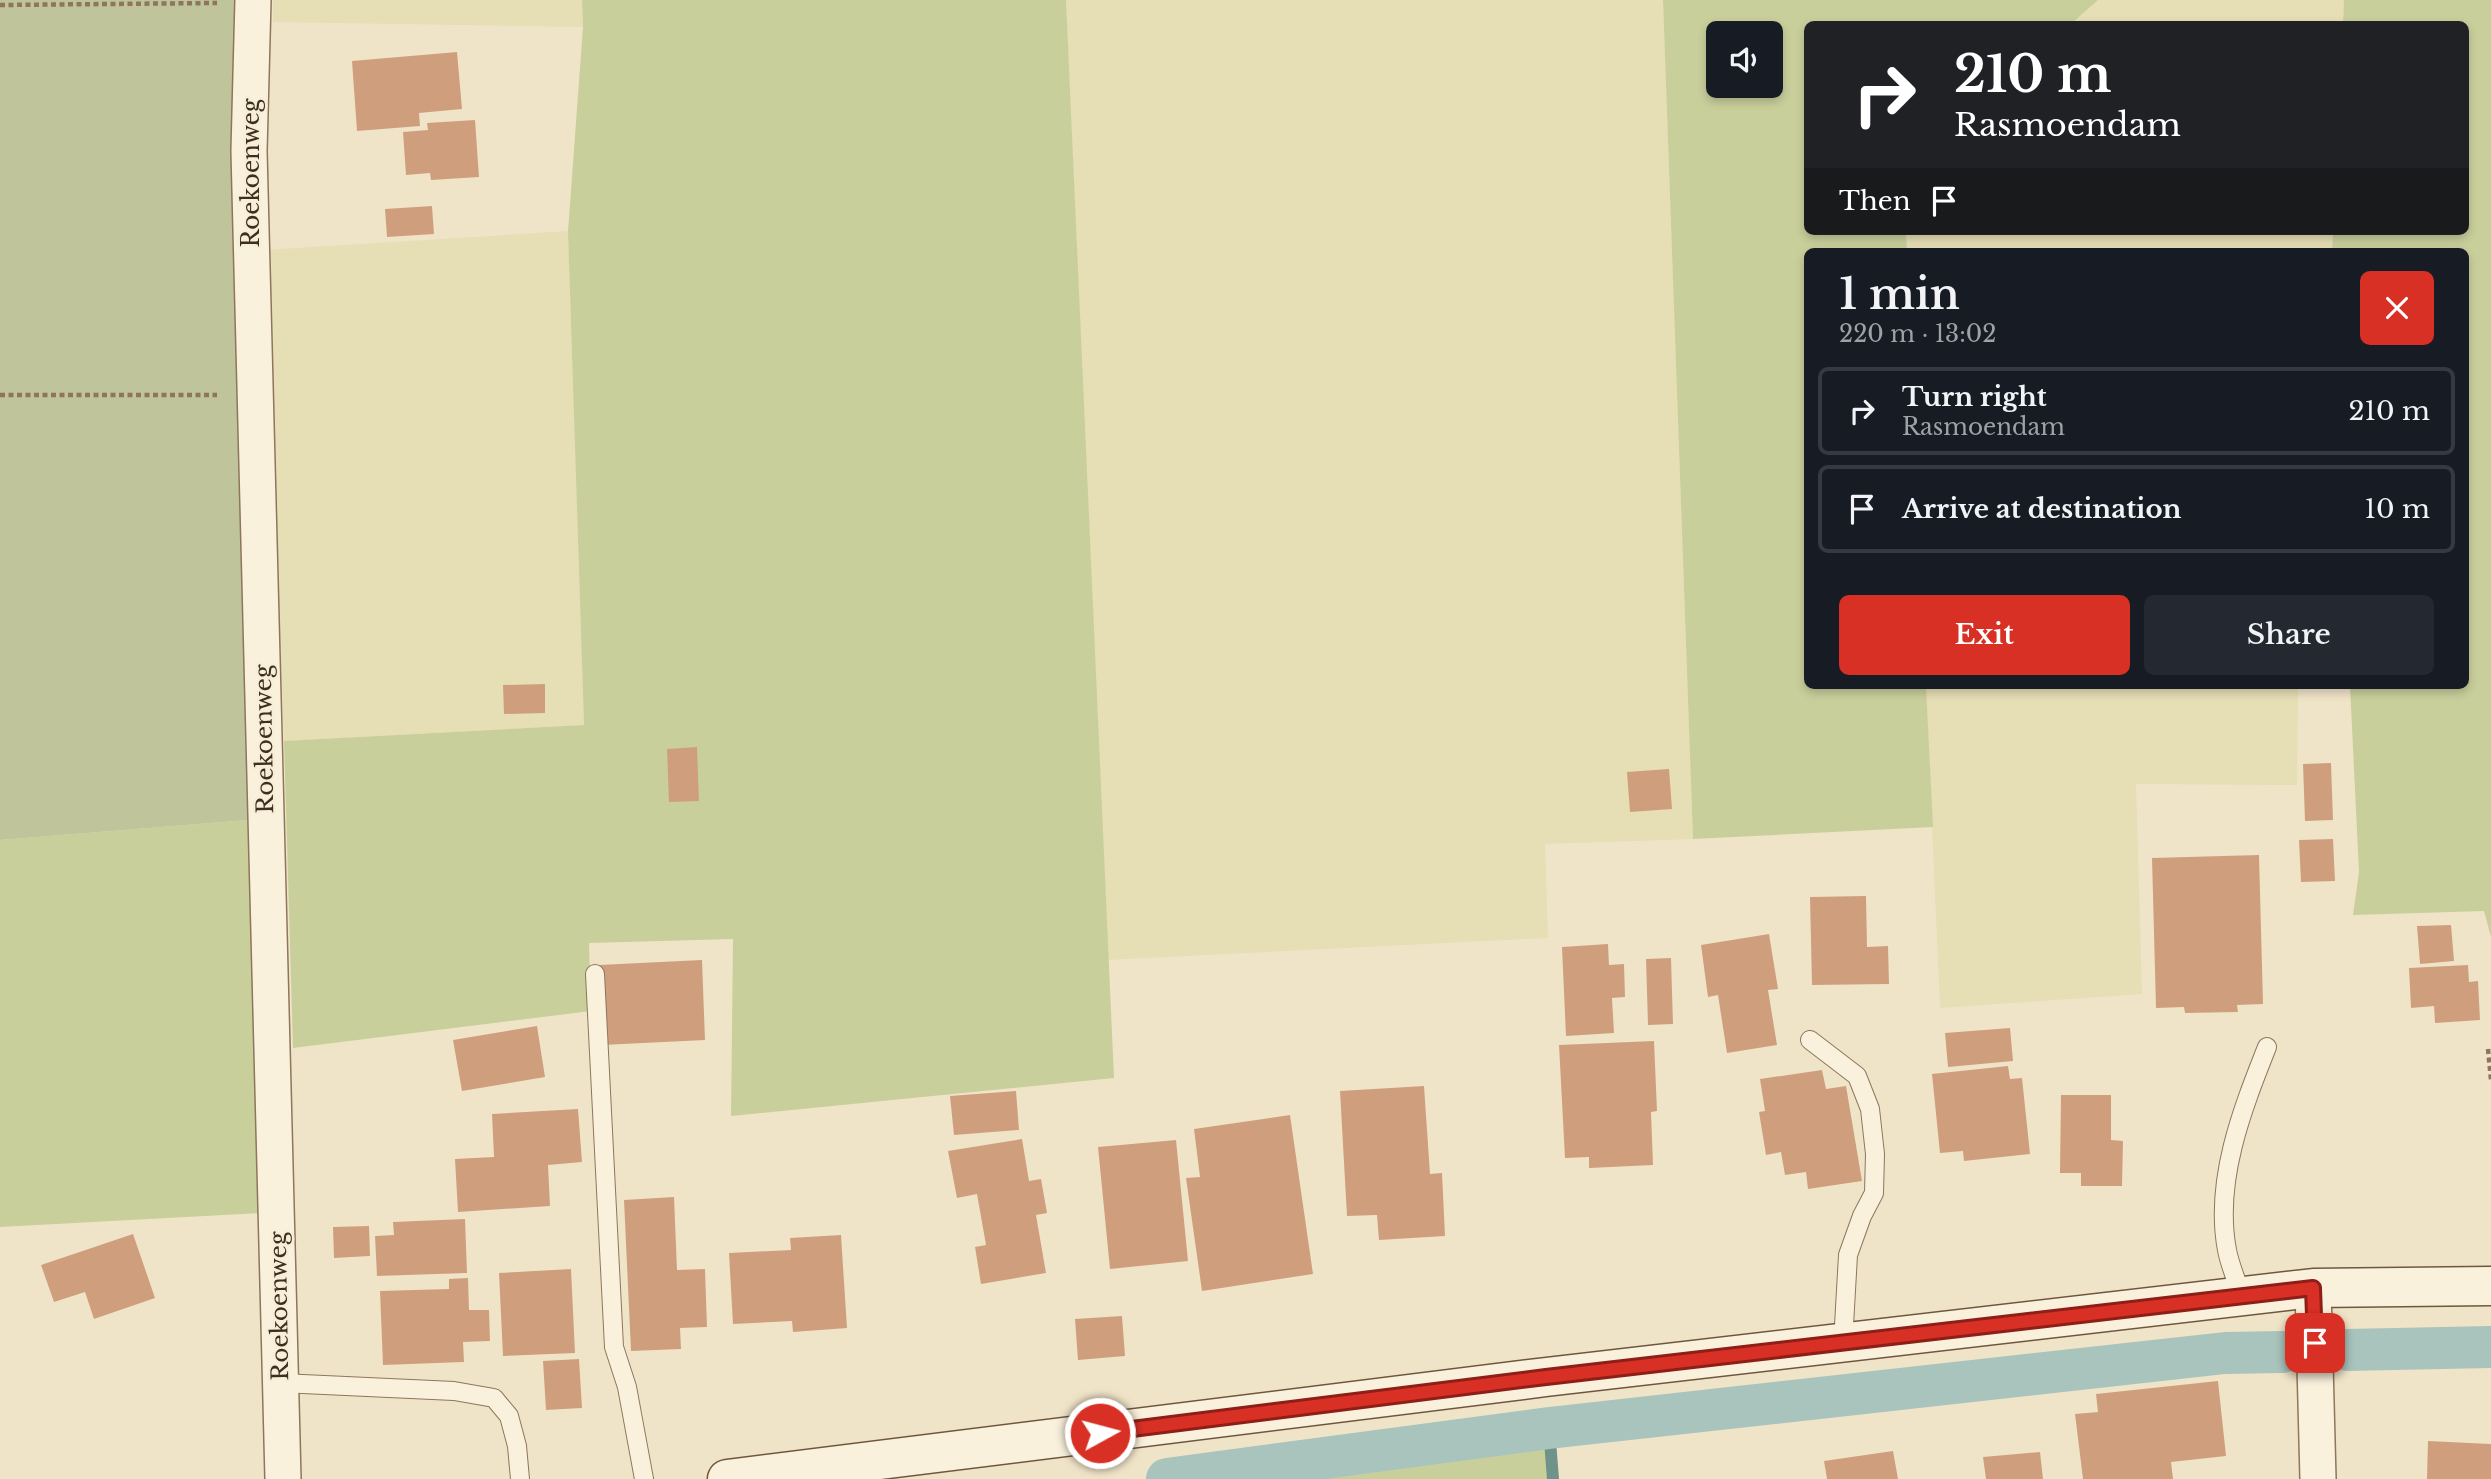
<!DOCTYPE html>
<html lang="en">
<head>
<meta charset="utf-8">
<style>
	:root { --surface:#171b24; --page:#242831; --text:#f1f3f6; --muted:#9ea1a6; --line:#363941; --accent:#d93025 }
	body { margin:0; font-family:"Libre Baskerville",serif; background:var(--page); color:var(--text); height:100vh; display:flex; flex-direction:column; font-size:26px; white-space:nowrap }
	* { box-sizing:border-box; margin:0 }
	p { font-size:23px; color:var(--muted) }
	.icon { flex:none; width:38px; height:38px; fill:none; stroke:currentColor; stroke-width:2; stroke-linecap:round; stroke-linejoin:round }
	.map { position:relative; flex:1; overflow:hidden }
	.panel { position:absolute; left:1804px; top:248px; width:665px; height:441px; display:flex; flex-direction:column; background:var(--surface); border-radius:10px; box-shadow:0 4px 10px #0003 }
	.panel>* { flex:none }
	.banner { position:absolute; left:1804px; top:21px; width:665px; height:214px; border-radius:10px; box-shadow:0 4px 10px #0003; background:#202124; color:#fff; overflow:hidden }
	.tools { position:absolute; left:1706px; top:21px; display:grid; gap:14px }
	.tools a { display:grid; place-items:center; width:77px; height:77px; border-radius:10px; background:var(--surface); box-shadow:0 4px 10px #0003; font-size:35px }
	.pin { position:absolute; display:grid; place-items:center; width:60px; height:60px; color:#fff; margin:-30px; border-radius:14px; box-shadow:0 4px 10px #0006 }
	.me { position:absolute; width:77px; margin:-38px; rotate:83deg; stroke-linejoin:round; filter:drop-shadow(0 0 5px #0008) }
	.turn { display:flex; align-items:center; gap:24px; height:147px; padding:0 35px; font-size:32px }
	.turn .icon { width:91px; height:91px; stroke-width:2.5 }
	.turn b { display:block; font-size:49px; line-height:60px }
	.then { display:flex; align-items:center; height:66px; padding:0 35px; background:#0003; gap:14px; font-size:26px }
	.round { display:grid; place-items:center; flex:none; width:74px; height:74px; border-radius:10px; background:var(--page) }
	.head { display:flex; align-items:center; justify-content:space-between; height:119px; padding:0 35px }
	h1 { font-size:42px; font-weight:600; line-height:52px }
	.action { display:flex; gap:14px; margin-top:auto; padding:14px 35px }
	.action a { flex:1; height:80px; border-radius:10px; background:var(--accent); color:#fff; font-size:28px; font-weight:600; line-height:80px; text-align:center }
	.action a+a { background:var(--page); color:var(--text) }
	ul { padding:0; list-style:none }
	li { display:flex; align-items:center; gap:21px; height:88px; margin:0 14px 10px; padding:0 21px; border:4px solid var(--line); border-radius:10px }
	li div { flex:1 }
	li b { display:block; font-size:26px }
	li em { font-style:normal }
	.map>svg:first-child { display:block }
</style>
</head>
<body>
<div class="map">
<svg width="2491" height="1479" viewBox="0 0 2491 1479">
	<rect width="100%" height="100%" fill="#f0e4c8"/>
	<!-- farmland -->
	<path fill="#e6deb5" d="M273,0H582L583,27L273,22Z
		M1066,0H1663L1693,839L1545,844L1548,938L1107,960Z
		M2098,0H2344L2343,24H2071Z
		M568,231L584,725L284,741L264,250Z
		M1906,231H2333L2332,252H1907Z
		M1926,686H2298L2297,785L2136,784L2142,994L1940,1008Z"/>
	<!-- green -->
	<path fill="#c9cf9b" fill-rule="evenodd" d="M582,0H1066L1114,1078L731,1116L733,939L589,943L591,1011L293,1048L284,741L584,725L568,231L583,27Z
		M1663,0H2098L2071,24H1808V231H1906L1907,252H1808V686H1926L1933,827L1693,839ZM1771,33V86H1718V33Z
		M2344,0H2491V937L2484,911L2353,915L2359,872L2350,686H2466V252H2332L2333,231H2466V24H2343Z
		M248,820L262,1213L0,1227V840Z
		M1549,1428L1553,1479H1167Z"/>
	<!-- cemetery -->
	<path fill="#bfc49a" d="M0,0H239L235,162L248,820L0,840Z"/>
	<g fill="none" stroke-linecap="round" stroke-linejoin="round">
		<!-- stream -->
		<path stroke="#6f938a" stroke-width="12" d="M1549,1428L1553,1479"/>
		<!-- canal -->
		<path stroke="#a9c4bc" stroke-width="42" d="M2347,1350L2491,1347
			M1167,1479L1549,1428L2225,1353L2282,1352"/>
	</g>
	<!-- building -->
	<path fill="#cf9f7d" d="M457,52L462,109L419,113L420,126L357,131L352,61Z
		M475,120L479,177L431,180L430,173L406,175L403,132L428,130L427,123Z
		M432,206L434,234L387,237L385,209Z
		M545,684V713L504,714L503,685Z
		M697,747L699,801L669,802L667,749Z
		M2331,763L2333,820L2305,821L2303,764Z
		M1669,769L1672,809L1630,812L1627,772Z
		M2333,839L2335,881L2301,882L2299,840Z
		M2259,855L2263,1004L2237,1005L2238,1012L2185,1013L2184,1007L2156,1008L2152,858Z
		M1866,896L1867,947L1888,946L1889,984L1812,985L1810,897Z
		M2451,925L2454,961L2420,964L2417,926Z
		M1769,934L1778,989L1768,990L1777,1045L1727,1053L1718,995L1708,997L1701,945Z
		M1608,944L1609,965L1624,964L1625,997L1612,998L1614,1033L1566,1036L1562,947Z
		M1671,958L1673,1024L1648,1025L1646,959Z
		M702,960L705,1040L602,1045L599,965Z
		M2468,965L2469,982L2478,981L2480,1020L2435,1023L2434,1006L2411,1008L2409,968Z
		M537,1026L545,1077L462,1091L453,1040Z
		M2010,1028L2013,1061L1948,1067L1945,1033Z
		M1654,1041L1657,1111L1651,1112L1653,1165L1589,1168V1157L1565,1158L1559,1045Z
		M2008,1066L2010,1079L2022,1078L2030,1154L1964,1161L1963,1151L1940,1153L1932,1074Z
		M1822,1070L1826,1089L1846,1086L1862,1181L1808,1189L1806,1172L1785,1175L1781,1152L1766,1155L1759,1112L1765,1111L1760,1079Z
		M1424,1086L1430,1174L1442,1173L1445,1236L1379,1240L1377,1215L1347,1216L1340,1091Z
		M1016,1091L1019,1130L954,1135L950,1096Z
		M2061,1095H2111V1140L2123,1141L2122,1186H2081V1173H2060Z
		M578,1109L582,1162L548,1165L550,1206L458,1212L455,1159L494,1157L492,1114Z
		M1290,1115L1313,1274L1202,1291L1186,1178L1200,1177L1194,1129Z
		M1022,1139L1029,1181L1041,1179L1047,1213L1036,1215L1046,1273L981,1284L975,1247L986,1245L977,1194L957,1198L948,1151Z
		M1176,1140L1188,1261L1110,1269L1098,1147Z
		M674,1197L677,1270L705,1269L707,1327L680,1328L681,1349L631,1351L624,1200Z
		M465,1219L467,1273L377,1276L375,1236L394,1235L393,1222Z
		M369,1226L370,1256L334,1258L333,1227Z
		M133,1234L155,1298L94,1319L85,1292L54,1302L41,1265Z
		M841,1235L847,1328L793,1332L792,1321L733,1324L729,1253L791,1250L790,1238Z
		M571,1269L575,1353L503,1356L499,1273Z
		M468,1278L469,1310H489L490,1341L463,1342L464,1362L383,1365L380,1291L449,1289V1279Z
		M1122,1316L1125,1356L1078,1360L1075,1319Z
		M579,1359L582,1408L546,1410L543,1361Z
		M2218,1381L2226,1456L2171,1462L2173,1479H2083L2075,1414L2098,1412L2096,1394Z
		M2428,1441L2491,1444V1479H2427Z
		M1893,1451L1898,1479H1827L1824,1461Z
		M2040,1452L2043,1479H1986L1983,1457Z"/>
	<g fill="none" stroke-linecap="round" stroke-linejoin="round">
		<defs>
			<path id="lane" d="M595,974L614,1347L627,1387L644,1479
				M1810,1040L1857,1076L1870,1109L1875,1154L1874,1193L1862,1216L1848,1255L1843,1343
				M2242,1296C2237,1282 2230,1266 2227,1250C2214,1181 2242,1110 2267,1047
				M281,1383L454,1391L494,1398L509,1416L517,1446L520,1479"/>
			<path id="street" d="M253,0L249,151L283,1479
				M2313,1288L2318,1479"/>
			<path id="secondary" d="M727,1479L1546,1377L2313,1288L2491,1286"/>
		</defs>
		<!-- lane casing -->
		<use href="#lane" stroke="#8d765c" stroke-width="20"/>
		<!-- street casing -->
		<use href="#street" stroke="#8d765c" stroke-width="38"/>
		<!-- secondary casing -->
		<use href="#secondary" stroke="#6f573f" stroke-width="41"/>
		<!-- path -->
		<path stroke="#8d765c" stroke-width="4.5" stroke-dasharray="5 3.5" stroke-linecap="butt" d="M0,5L217,3
			M0,395H217
			M2488,1049L2491,1080"/>
		<!-- lane -->
		<use href="#lane" stroke="#faf1dc" stroke-width="18"/>
		<!-- street -->
		<use href="#street" stroke="#faf1dc" stroke-width="35"/>
		<!-- secondary -->
		<use href="#secondary" stroke="#faf1dc" stroke-width="38"/>
	</g>
	<g fill="none" stroke-linecap="round" stroke-linejoin="round">
		<defs>
			<path id="route" d="M1100,1433L1546,1377L2313,1288L2315,1343"/>
		</defs>
		<!-- route casing -->
		<use href="#route" stroke="#8d1f18" stroke-width="18"/>
		<!-- route -->
		<use href="#route" stroke="#d93025" stroke-width="12"/>
	</g>
	<g text-anchor="middle" stroke-width="5" stroke-linejoin="round" paint-order="stroke">
		<!-- street labels -->
		<g font-size="23" fill="#3d2e20" stroke="#f7eed8">
			<text transform="translate(251 173) rotate(-90)" y="8">Roekoenweg</text>
			<text transform="translate(264 739) rotate(-91)" y="8">Roekoenweg</text>
			<text transform="translate(279 1306) rotate(-91)" y="8">Roekoenweg</text>
		</g>
	</g>
</svg>
<div class="tools">
<a><svg class="icon" aria-label="sound" viewBox="0 0 24 24"><path d="M4 9h4l5-4v14l-5-4H4zM17 9q2 3 0 6"/></svg></a>
</div>
<div class="pin" style="left:2315px;top:1343px;background:#d93025"><svg class="icon" aria-label="arrive" viewBox="0 0 24 24"><path d="M6 21V4h12l-3 4 3 4H6"/></svg></div>
<svg class="me" style="left:1100px;top:1433px" viewBox="-20 -20 40 40"><circle r="17" fill="#d93025" stroke="#fff" stroke-width="3"/><path d="M0-11L8 9 0 5-8 9z" fill="#fff"/></svg>
<div class="banner">
<div class="turn"><svg class="icon" aria-label="right" viewBox="0 0 24 24"><path d="M7 20v-9h11M14 6l5 5-5 5"/></svg><div><b>210 m</b>Rasmoendam</div></div>
<div class="then">Then<svg class="icon" aria-label="arrive" viewBox="0 0 24 24"><path d="M6 21V4h12l-3 4 3 4H6"/></svg></div>
</div>
<section class="panel">
<div class="head"><div><h1>1 min</h1><p>220 m · 13:02</p></div><a class="round" style="background:#d93025;color:#fff"><svg class="icon" aria-label="close" viewBox="0 0 24 24"><path d="M6 6l12 12M18 6L6 18"/></svg></a></div>
<ul>
<li><svg class="icon" aria-label="right" viewBox="0 0 24 24"><path d="M7 20v-9h11M14 6l5 5-5 5"/></svg><div><b>Turn right</b><p>Rasmoendam</p></div><em>210 m</em></li>
<li><svg class="icon" aria-label="arrive" viewBox="0 0 24 24"><path d="M6 21V4h12l-3 4 3 4H6"/></svg><div><b>Arrive at destination</b></div><em>10 m</em></li>
</ul>
<div class="action"><a>Exit</a><a>Share</a></div>
</section>
</div>
</body>
</html>
